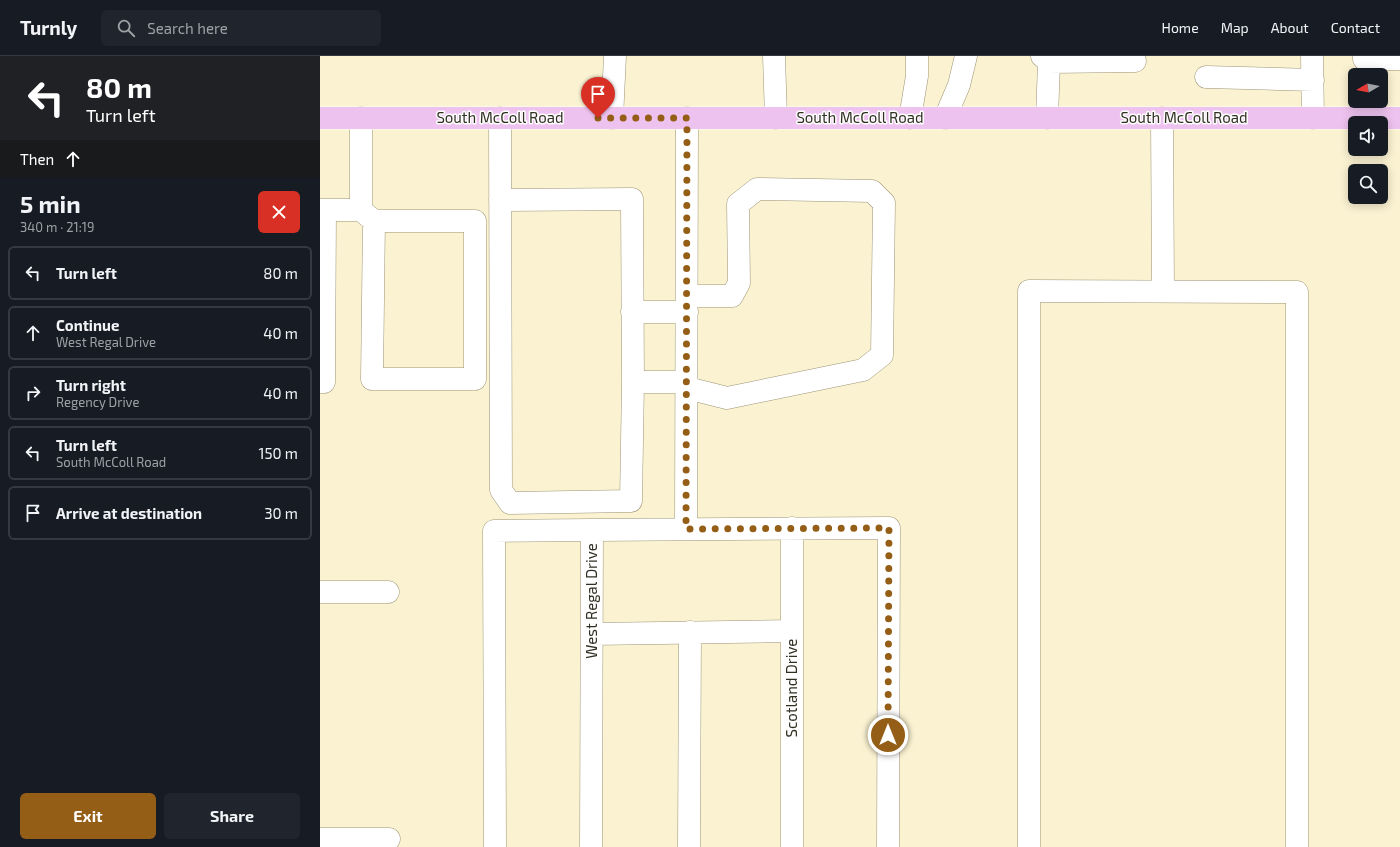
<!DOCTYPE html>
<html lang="en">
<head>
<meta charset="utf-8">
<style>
	:root { --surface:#171b24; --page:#20242c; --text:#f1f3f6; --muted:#9ea1a6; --line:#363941; --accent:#955e16 }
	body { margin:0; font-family:"Exo 2",sans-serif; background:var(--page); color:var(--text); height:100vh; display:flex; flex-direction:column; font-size:15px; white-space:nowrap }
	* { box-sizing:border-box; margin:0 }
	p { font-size:13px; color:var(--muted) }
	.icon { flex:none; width:22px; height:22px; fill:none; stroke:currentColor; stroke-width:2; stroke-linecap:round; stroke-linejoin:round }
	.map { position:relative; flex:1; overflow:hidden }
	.details { display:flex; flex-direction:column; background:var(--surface); width:320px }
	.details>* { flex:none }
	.banner { background:#202124; color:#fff; overflow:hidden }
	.needle { width:26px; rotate:261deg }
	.fabs { position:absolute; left:1028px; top:12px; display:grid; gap:8px }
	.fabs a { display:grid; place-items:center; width:40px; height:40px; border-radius:6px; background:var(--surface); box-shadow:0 2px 10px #0003; font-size:20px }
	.pin { position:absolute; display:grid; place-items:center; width:34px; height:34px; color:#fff; margin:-41px -17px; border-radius:50% 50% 50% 0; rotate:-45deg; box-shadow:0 0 4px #0007 }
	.pin .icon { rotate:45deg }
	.me { position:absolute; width:44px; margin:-22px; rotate:0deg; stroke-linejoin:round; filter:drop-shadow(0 0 3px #0008) }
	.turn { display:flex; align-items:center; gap:14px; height:84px; padding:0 20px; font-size:18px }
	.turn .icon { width:52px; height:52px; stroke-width:2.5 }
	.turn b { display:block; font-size:28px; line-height:34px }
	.then { display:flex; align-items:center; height:38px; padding:0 20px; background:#0003; gap:8px; font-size:15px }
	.round { display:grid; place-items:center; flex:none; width:42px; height:42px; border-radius:6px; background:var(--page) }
	.summary { display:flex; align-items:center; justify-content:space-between; height:68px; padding:0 20px }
	h1 { font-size:24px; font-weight:700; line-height:30px }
	.action { display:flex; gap:8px; margin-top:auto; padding:8px 20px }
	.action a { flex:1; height:46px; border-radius:6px; background:var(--accent); color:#fff; font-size:16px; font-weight:700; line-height:46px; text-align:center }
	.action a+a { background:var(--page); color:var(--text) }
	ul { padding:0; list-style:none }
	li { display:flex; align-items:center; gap:12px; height:54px; margin:0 8px 6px; padding:0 12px; border:2px solid var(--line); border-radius:6px }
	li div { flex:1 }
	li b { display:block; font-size:15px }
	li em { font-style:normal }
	header { display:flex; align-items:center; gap:24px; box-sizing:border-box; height:56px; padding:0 20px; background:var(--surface); border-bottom:1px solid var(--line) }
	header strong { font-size:19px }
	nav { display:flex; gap:22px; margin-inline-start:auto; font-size:14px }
	.search { width:280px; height:36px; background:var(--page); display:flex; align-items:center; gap:10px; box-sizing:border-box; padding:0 14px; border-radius:6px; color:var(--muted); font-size:15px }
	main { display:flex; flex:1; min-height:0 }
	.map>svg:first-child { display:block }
</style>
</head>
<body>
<header>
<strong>Turnly</strong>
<div class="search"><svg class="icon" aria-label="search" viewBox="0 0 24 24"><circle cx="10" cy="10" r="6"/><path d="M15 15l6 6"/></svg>Search here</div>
<nav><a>Home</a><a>Map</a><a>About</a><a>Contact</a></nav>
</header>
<main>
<section class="details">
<div class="banner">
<div class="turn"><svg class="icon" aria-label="left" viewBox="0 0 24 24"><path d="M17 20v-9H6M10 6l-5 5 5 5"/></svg><div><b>80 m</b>Turn left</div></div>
<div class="then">Then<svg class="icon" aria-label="ahead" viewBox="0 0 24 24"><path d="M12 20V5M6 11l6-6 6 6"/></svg></div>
</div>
<div class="summary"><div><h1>5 min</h1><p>340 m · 21:19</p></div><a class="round" style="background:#d93025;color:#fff"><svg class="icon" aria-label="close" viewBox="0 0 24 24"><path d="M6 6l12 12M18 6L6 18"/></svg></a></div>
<ul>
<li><svg class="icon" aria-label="left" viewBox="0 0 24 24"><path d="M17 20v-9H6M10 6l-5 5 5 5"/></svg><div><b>Turn left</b></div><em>80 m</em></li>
<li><svg class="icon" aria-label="ahead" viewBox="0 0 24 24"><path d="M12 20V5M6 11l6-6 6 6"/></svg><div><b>Continue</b><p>West Regal Drive</p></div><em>40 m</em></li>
<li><svg class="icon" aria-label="right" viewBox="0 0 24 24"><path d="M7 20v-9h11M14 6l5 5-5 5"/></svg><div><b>Turn right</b><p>Regency Drive</p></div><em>40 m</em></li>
<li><svg class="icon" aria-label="left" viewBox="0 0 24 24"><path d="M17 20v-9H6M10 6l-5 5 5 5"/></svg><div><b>Turn left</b><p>South McColl Road</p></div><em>150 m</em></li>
<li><svg class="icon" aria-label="arrive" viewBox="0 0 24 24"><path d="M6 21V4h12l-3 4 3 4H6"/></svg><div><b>Arrive at destination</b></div><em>30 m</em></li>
</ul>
<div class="action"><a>Exit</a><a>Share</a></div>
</section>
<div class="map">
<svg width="1080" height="791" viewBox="0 0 1080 791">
	<rect width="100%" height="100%" fill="#faf2d1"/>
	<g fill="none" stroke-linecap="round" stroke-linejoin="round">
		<defs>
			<path id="minor" d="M454,0L456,62
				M722,0L729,6L815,5
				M992,0L993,62
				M1044,0V3H1080
				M886,21L993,24
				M180,62L181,434L190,447L311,445L313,326L312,143L180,144
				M292,62L295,0
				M590,62L597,20V0
				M625,62L639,29L646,0
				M727,62L729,6
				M842,62L843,235
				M0,154H41V62
				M41,154L54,165H155V323H52L54,165
				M312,256H367
				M0,326H4L5,154
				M313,326H367
				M367,332L407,342L543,314L562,299L564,147L552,135L437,133L418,148L419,227L412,240H367
				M472,472V791
				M366,473L367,62
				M0,536H68
				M272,578L472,575
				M0,783H69
				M175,791L174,475L272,474
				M271,791L272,474L569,472L568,791
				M369,791L370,576
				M709,791V235L977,236V791"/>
			<path id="major" d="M0,62H1080"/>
		</defs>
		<!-- minor casing -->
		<use href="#minor" stroke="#9d9477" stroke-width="23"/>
		<!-- major casing -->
		<use href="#major" stroke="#fff" stroke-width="23"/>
		<!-- minor -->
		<use href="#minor" stroke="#fff" stroke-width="22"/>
		<!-- major -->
		<use href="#major" stroke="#eec2ee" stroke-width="22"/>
	</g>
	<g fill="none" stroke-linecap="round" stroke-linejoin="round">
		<!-- route -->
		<path stroke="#955e16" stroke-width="7" stroke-dasharray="0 12.6" d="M278,62H367L366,473L569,472L568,679"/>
	</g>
	<g text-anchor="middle" stroke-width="3" stroke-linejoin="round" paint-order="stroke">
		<!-- street labels -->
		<g font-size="15" fill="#312e22" stroke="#fefefe">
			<text x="180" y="67">South McColl Road</text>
			<text x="540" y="67">South McColl Road</text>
			<text x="864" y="67">South McColl Road</text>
			<text transform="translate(272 545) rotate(-90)" y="5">West Regal Drive</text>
			<text transform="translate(472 632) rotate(-90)" y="5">Scotland Drive</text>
		</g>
	</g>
</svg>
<div class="fabs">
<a><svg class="needle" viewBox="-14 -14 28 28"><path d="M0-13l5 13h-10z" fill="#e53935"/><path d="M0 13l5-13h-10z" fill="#9ea1a6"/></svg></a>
<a><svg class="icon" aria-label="sound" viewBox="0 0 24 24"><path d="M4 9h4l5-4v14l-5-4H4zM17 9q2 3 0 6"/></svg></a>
<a><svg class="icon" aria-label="search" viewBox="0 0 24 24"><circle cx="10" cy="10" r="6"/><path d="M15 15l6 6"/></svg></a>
</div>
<div class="pin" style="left:278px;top:62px;background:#d93025"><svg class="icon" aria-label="arrive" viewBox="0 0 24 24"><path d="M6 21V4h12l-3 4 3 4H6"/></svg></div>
<svg class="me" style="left:568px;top:679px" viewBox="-20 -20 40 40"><circle r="17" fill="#955e16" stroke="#fff" stroke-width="3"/><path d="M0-11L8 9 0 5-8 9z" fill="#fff"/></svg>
</div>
</main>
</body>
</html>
